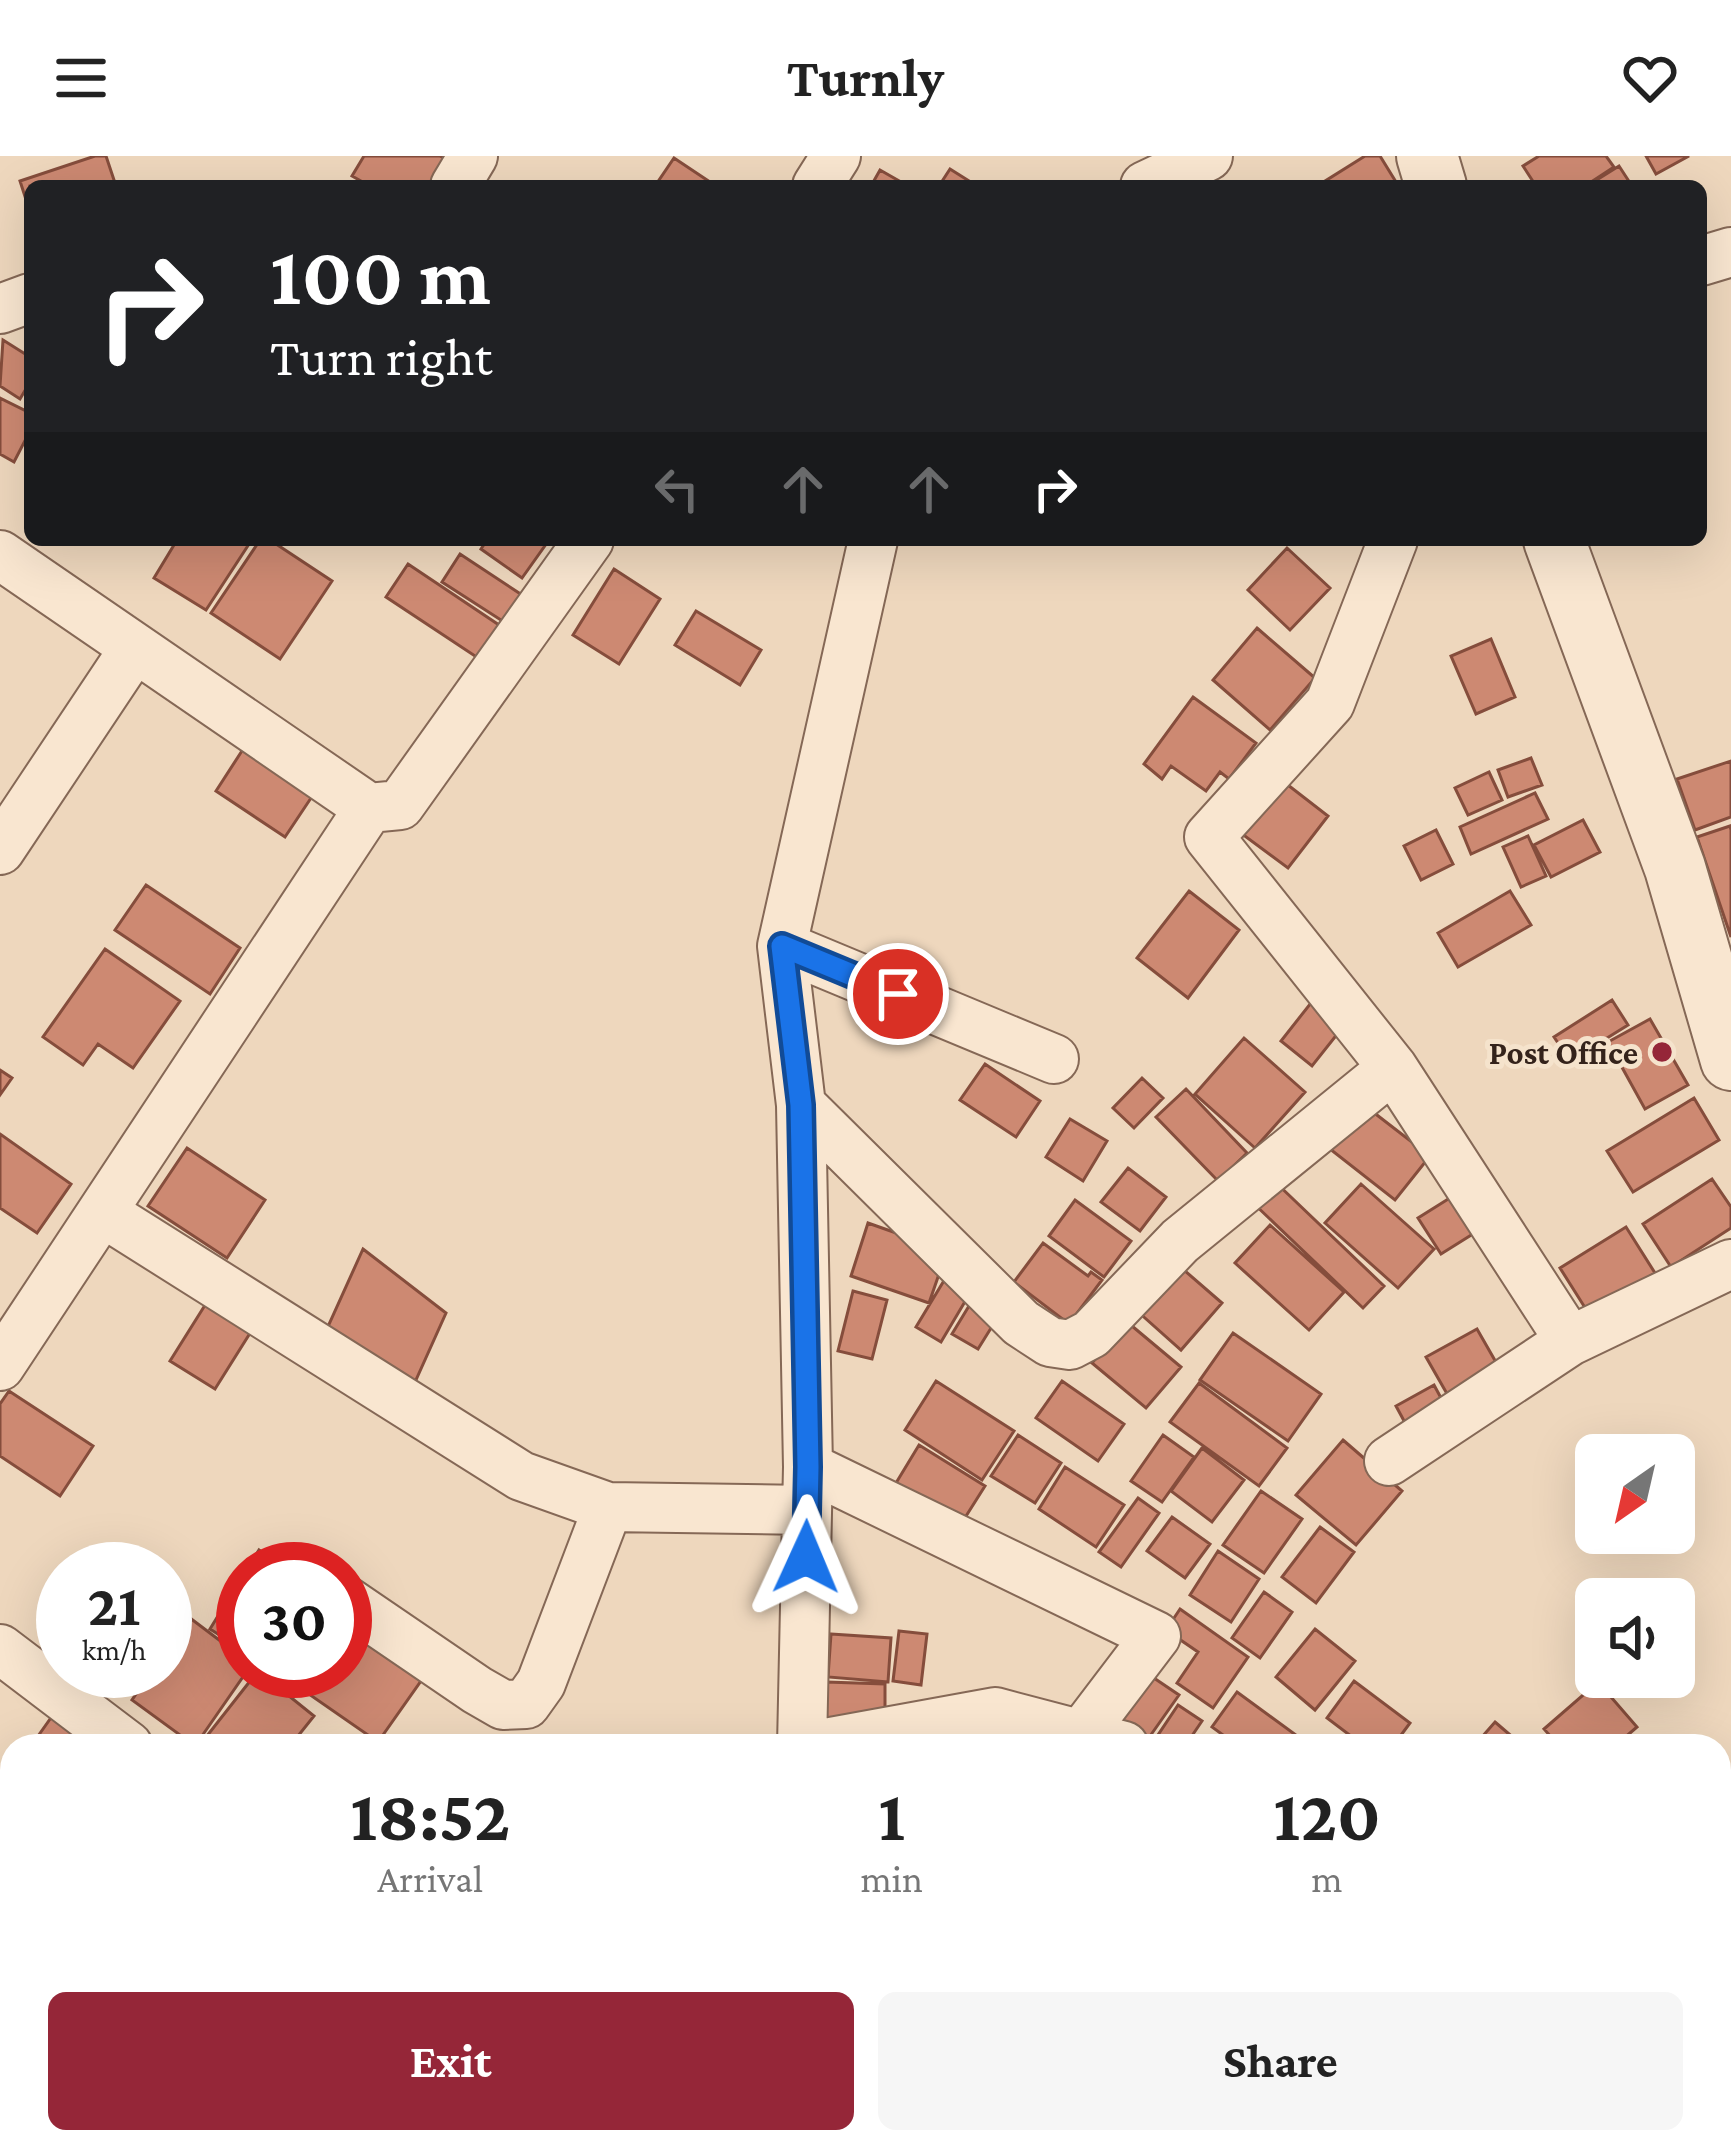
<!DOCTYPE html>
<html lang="en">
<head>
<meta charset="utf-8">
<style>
	:root { --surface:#fff; --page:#f6f6f6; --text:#222; --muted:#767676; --accent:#952638 }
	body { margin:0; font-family:"Crimson Pro",serif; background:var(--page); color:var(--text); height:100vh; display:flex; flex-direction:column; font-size:45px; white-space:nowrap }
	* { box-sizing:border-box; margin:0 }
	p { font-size:39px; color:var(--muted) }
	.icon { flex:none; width:66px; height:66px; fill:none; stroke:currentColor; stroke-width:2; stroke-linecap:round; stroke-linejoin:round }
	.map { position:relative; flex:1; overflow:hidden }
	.sheet { position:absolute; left:0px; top:1578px; width:1731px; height:420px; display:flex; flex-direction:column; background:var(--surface); border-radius:36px 36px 0 0; box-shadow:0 12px 48px #0002 }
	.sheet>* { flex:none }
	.top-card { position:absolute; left:24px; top:24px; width:1683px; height:366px; border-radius:18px; box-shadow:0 12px 48px #0002; background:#202124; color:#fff; overflow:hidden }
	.needle { width:78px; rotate:214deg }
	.fabs { position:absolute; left:1575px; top:1278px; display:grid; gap:24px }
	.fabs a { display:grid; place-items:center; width:120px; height:120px; border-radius:18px; background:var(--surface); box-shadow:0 12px 48px #0002; font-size:60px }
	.speed { position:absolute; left:36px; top:1386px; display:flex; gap:24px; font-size:60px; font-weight:700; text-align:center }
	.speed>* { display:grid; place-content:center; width:156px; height:156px; border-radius:50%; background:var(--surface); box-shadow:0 12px 48px #0002; line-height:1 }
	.speed small { font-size:30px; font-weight:400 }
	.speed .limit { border:18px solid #d22; background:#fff; color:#111 }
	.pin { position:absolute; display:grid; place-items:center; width:102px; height:102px; color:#fff; margin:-51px; border:6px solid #fff; border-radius:50%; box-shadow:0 3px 12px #0007 }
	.me { position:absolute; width:132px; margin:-66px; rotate:1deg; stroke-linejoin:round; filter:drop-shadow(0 0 9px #0008) }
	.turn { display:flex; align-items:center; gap:42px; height:252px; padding:0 48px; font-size:54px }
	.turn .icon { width:156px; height:156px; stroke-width:2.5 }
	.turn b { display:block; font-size:84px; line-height:102px }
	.lanes { display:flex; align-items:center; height:114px; padding:0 48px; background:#0003; justify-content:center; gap:60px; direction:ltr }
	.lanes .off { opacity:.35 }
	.eta { display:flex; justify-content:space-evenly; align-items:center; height:204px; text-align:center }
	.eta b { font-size:72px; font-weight:700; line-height:84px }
	.action { display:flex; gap:24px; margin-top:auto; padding:24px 48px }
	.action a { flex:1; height:138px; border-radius:18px; background:var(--accent); color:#fff; font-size:48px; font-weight:700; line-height:138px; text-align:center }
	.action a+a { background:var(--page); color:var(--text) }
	header { display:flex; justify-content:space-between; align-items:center; height:156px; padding:0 48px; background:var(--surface); font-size:54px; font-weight:700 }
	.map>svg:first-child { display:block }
</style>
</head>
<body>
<header><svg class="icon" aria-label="menu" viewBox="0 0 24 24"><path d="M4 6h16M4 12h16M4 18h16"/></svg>Turnly<svg class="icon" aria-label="heart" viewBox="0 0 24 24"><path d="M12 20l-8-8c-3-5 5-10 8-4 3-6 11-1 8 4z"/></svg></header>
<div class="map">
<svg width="1731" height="1998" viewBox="0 0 1731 1998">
	<rect width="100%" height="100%" fill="#eed7bd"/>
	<!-- building -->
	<path fill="#cd8972" stroke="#854d3c" stroke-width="3" d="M95,0H106L116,30H30V56L20,25Z
		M364,0H440L445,2L428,30H370L352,20Z
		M1365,0H1380L1396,26L1389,30H1323L1322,27Z
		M1539,0H1606L1614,11L1585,30H1536L1523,10Z
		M1646,0H1689L1656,18Z
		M674,2L716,30H655Z
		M1619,10L1632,30H1587Z
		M950,13L977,30H939Z
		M880,14L908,30H871Z
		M3,184L30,201V226L20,243L0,230Z
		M0,242L30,257V275L14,306L0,298Z
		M177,384L251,385L206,454L154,422Z
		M260,384H270L332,425L280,503L211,457Z
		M487,384H549L522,422L481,393Z
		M1287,392L1330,432L1290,474L1248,434Z
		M460,398L522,439L504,466L442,426Z
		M408,408L502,471L481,504L386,441Z
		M614,413L660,443L619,508L573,479Z
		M696,455L761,494L740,529L675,489Z
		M1257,472L1315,522L1270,574L1213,524Z
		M1491,483L1515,541L1476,558L1451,500Z
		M1193,541L1256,587L1229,623L1220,616L1206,635L1171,610L1162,623L1144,608Z
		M249,584L319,630L285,681L216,635Z
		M1531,602L1542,629L1508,641L1498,614Z
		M1731,605V661L1695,674L1677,623Z
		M1489,616L1502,644L1468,659L1455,632Z
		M1275,619L1328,660L1288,712L1234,672Z
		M1535,637L1548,663L1471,698L1460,671Z
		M1583,664L1600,696L1551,721L1534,689Z
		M1730,670L1731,674V781L1697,681Z
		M1436,674L1453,708L1421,724L1404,690Z
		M1528,680L1546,720L1521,731L1503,691Z
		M146,729L240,792L210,838L115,774Z
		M1189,735L1239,774L1188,842L1137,802Z
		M1510,735L1531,769L1458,811L1438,777Z
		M105,793L180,845L133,912L98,888L83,909L43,881Z
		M1318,838L1350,862L1312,910L1281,885Z
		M1612,844L1628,869L1570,905L1554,881Z
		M1650,863L1688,929L1645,953L1608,886Z
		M1244,882L1305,936L1255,992L1195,938Z
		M985,908L1040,945L1016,981L960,944Z
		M0,914L12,922L0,939Z
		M1142,922L1163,942L1134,972L1113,952Z
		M1186,933L1247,997L1218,1025L1156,961Z
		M1694,942L1719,984L1633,1036L1607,995Z
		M1364,949L1430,1000L1395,1044L1330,993Z
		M1070,963L1107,985L1083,1025L1046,1001Z
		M0,978L71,1028L37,1077L0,1052Z
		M187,992L265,1044L227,1102L148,1050Z
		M1128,1012L1166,1041L1140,1075L1101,1046Z
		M1270,1021L1384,1130L1363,1152L1249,1043Z
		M1712,1023L1731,1051V1072L1671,1111L1643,1068Z
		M1361,1028L1434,1093L1398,1132L1325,1067Z
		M1453,1040L1476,1076L1441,1098L1418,1062Z
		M1075,1044L1131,1085L1104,1121L1049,1080Z
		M868,1067L947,1095L929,1147L851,1120Z
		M1270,1069L1344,1136L1309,1174L1235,1107Z
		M1626,1071L1655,1117L1589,1158L1560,1112Z
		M1043,1087L1088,1120L1091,1116L1102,1124L1069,1168L1014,1126Z
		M363,1093L446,1157L411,1235L326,1175Z
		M1177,1108L1222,1147L1181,1194L1136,1154Z
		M951,1113L976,1127L941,1186L916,1171Z
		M853,1135L887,1144L872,1203L838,1195Z
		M212,1138L257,1166L215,1233L170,1205Z
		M975,1140L1001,1156L978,1193L952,1178Z
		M1126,1165L1181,1211L1146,1252L1092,1207Z
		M1477,1173L1505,1222L1454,1250L1426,1201Z
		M1233,1177L1321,1238L1288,1285L1200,1224Z
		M936,1225L1014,1275L982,1324L905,1274Z
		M1062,1225L1124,1268L1098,1305L1036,1262Z
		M1199,1227L1287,1292L1259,1330L1170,1266Z
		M1434,1229L1448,1255L1410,1276L1396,1250Z
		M9,1235L93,1290L60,1340L0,1300V1248Z
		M1018,1279L1061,1307L1035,1347L991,1320Z
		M1163,1279L1194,1301L1162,1346L1131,1325Z
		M1343,1284L1402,1335L1356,1389L1296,1339Z
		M919,1289L985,1330L961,1368L896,1327Z
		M1202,1292L1244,1324L1212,1366L1171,1335Z
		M1065,1311L1124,1349L1096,1391L1039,1353Z
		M1261,1335L1302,1363L1264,1417L1223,1389Z
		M1138,1342L1159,1357L1121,1411L1099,1396Z
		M1172,1361L1210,1388L1185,1422L1147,1395Z
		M1320,1371L1354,1396L1316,1447L1282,1421Z
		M259,1394L285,1413H247Z
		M1218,1395L1259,1423L1231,1466L1190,1439Z
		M243,1419V1494L210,1473Z
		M1264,1436L1292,1456L1260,1502L1232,1482Z
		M1180,1453L1248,1501L1213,1552L1177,1527L1198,1496L1166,1474Z
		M190,1462L243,1502V1515H247L195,1590L132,1544L152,1515H165V1497Z
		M349,1470L423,1522L378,1586L303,1534L317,1515H345V1475Z
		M1315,1473L1355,1505L1315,1554L1276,1521Z
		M899,1475L927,1478L921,1529L893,1525Z
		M831,1478L891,1482L888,1526L828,1521Z
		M258,1515L314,1560L290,1590H199Z
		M1145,1516L1179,1539L1143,1590L1108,1567Z
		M1354,1525L1410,1567L1393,1590H1364L1327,1562Z
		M826,1526L885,1528V1566L826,1564Z
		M1598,1526L1637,1571L1615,1590H1559L1544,1573Z
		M1237,1536L1300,1582L1294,1590H1238L1212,1571Z
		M60,1549L102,1590H31Z
		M1178,1549L1202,1565L1185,1590H1167L1156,1582Z
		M1495,1566L1523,1590H1474Z
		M1006,1567L1044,1590H995Z
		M12,1617V1656L0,1647V1633Z
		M12,1731V1783L0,1773V1745Z
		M1720,1807L1731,1818V1896L1719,1884Z
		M119,1986L138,1998H110Z
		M839,1986H874L878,1988L871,1998H858Z
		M892,1986H940L944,1989L938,1998H884Z
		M1170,1986H1218L1231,1994L1228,1998H1162Z
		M1286,1986H1336L1328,1998H1278Z
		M1397,1986H1445L1436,1998H1389Z
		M1486,1986H1626L1613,1998H1493Z"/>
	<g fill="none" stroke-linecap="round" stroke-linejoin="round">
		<defs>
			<path id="minor" d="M455,30L473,0
				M817,30L836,0
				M1145,30L1208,0
				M1701,105L1731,96
				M0,153L30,142
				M1393,384L1330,547L1209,681L1393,912L1570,1185L1731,1108
				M0,399L369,652L400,649L589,384
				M0,694L134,493
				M782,790L1054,903
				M801,949L1021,1167L1050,1186L1070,1189L1091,1178L1180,1085L1393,912
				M102,1056L521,1320L608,1351L807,1354
				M0,1210L369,652
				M1389,1305L1570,1185
				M808,1311L1156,1480L1083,1576
				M345,1444L477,1534L503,1549L526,1548L541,1527L608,1351
				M0,1493L128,1590
				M802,1590L808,1311L801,949L782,790L873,384
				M808,1590L995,1556L1124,1590
				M0,1850L12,1859
				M169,1986L184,1998
				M779,1986L784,1998
				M1471,1986L1475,1998
				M353,1998L359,1986
				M1153,1998L1156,1986
				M1635,1998L1641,1992"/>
			<path id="tertiary" d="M1427,0L1436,30
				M1554,384L1675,712L1731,904"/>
		</defs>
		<!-- minor casing -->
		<use href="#minor" stroke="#856856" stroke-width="52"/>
		<!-- tertiary casing -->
		<use href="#tertiary" stroke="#856856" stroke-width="64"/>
		<!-- minor -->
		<use href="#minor" stroke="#f9e6d0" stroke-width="48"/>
		<!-- tertiary -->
		<use href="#tertiary" stroke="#f9e6d0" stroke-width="60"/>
	</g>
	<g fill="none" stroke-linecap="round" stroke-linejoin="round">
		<defs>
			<path id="route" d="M806,1401L808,1311L801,949L782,790L898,838"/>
		</defs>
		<!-- route casing -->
		<use href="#route" stroke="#114b97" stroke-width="30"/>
		<!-- route -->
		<use href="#route" stroke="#1a73e8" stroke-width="21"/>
	</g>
	<!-- markers -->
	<circle fill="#952638" stroke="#f5e3cc" stroke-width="4.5" cx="1662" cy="896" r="12"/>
	<g text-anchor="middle" stroke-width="10" stroke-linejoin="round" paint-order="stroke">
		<!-- poi labels -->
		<g font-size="33" font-weight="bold" fill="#34231b" stroke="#f5e3cc" text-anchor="end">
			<text x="1638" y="908">Post Office</text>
		</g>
	</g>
</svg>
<div class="fabs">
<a><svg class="needle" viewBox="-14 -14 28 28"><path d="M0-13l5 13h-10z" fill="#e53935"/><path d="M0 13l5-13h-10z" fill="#767676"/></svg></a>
<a><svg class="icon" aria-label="sound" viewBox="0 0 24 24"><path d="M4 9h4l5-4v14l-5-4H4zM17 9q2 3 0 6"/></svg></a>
</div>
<div class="speed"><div>21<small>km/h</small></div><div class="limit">30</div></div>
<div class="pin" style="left:898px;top:838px;background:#d93025"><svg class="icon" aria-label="arrive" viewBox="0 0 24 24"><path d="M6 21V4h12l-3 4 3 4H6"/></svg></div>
<svg class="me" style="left:806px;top:1401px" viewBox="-20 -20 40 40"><path d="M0-17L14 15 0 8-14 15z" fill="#1a73e8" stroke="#fff" stroke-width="4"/></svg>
<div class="top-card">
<div class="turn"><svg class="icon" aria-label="right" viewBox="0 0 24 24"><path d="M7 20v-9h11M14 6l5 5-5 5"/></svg><div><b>100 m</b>Turn right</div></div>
<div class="lanes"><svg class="icon off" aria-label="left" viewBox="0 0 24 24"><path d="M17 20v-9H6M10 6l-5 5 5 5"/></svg><svg class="icon off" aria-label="ahead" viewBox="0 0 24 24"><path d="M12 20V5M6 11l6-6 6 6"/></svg><svg class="icon off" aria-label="ahead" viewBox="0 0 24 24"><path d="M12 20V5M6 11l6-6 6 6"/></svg><svg class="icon" aria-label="right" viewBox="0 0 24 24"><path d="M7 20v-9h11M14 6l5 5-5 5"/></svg></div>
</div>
<section class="sheet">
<div class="eta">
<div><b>18:52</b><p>Arrival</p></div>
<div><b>1</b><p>min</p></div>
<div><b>120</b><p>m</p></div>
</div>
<div class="action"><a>Exit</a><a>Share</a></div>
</section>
</div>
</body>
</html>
